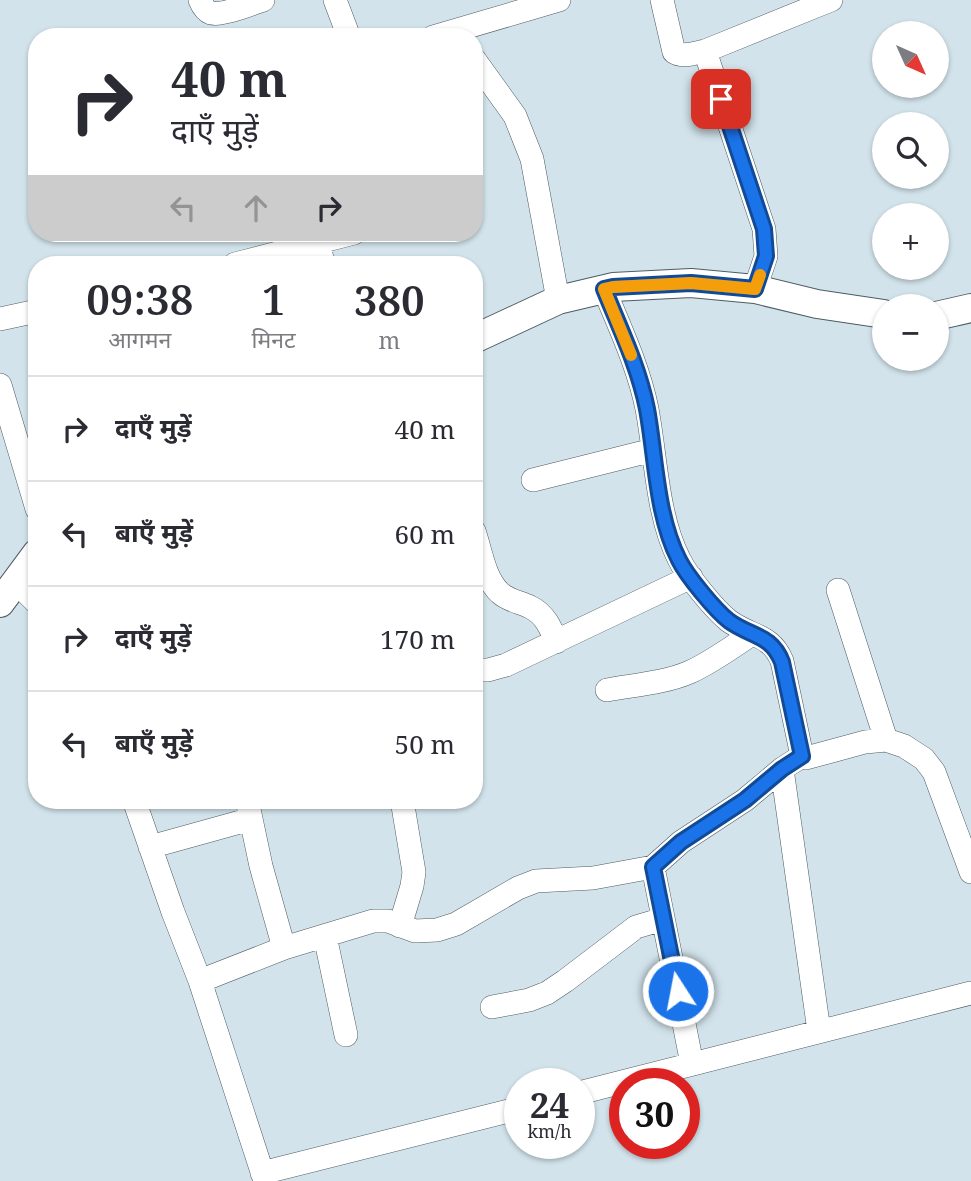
<!DOCTYPE html>
<html lang="hi">
<head>
<meta charset="utf-8">
<style>
	:root { --surface:#fff; --page:#f2f2f3; --text:#2b2b33; --muted:#7c7c81; --line:#e1e1e2 }
	body { margin:0; font-family:"Noto Serif","Noto Sans Devanagari",serif; background:var(--page); color:var(--text); height:100vh; display:flex; flex-direction:column; font-size:26px; white-space:nowrap }
	* { box-sizing:border-box; margin:0 }
	p { font-size:23px; color:var(--muted) }
	.icon { flex:none; width:38px; height:38px; fill:none; stroke:currentColor; stroke-width:2; stroke-linecap:round; stroke-linejoin:round }
	.map { position:relative; flex:1; overflow:hidden }
	.details { position:absolute; left:28px; top:256px; width:455px; height:553px; display:flex; flex-direction:column; background:var(--surface); border-radius:28px; box-shadow:0 2px 5px #0004 }
	.details>* { flex:none }
	.hud { position:absolute; left:28px; top:28px; width:455px; height:214px; border-radius:28px; box-shadow:0 2px 5px #0004; background:#fff; color:var(--text); overflow:hidden }
	.needle { width:46px; rotate:135deg }
	.controls { position:absolute; left:872px; top:21px; display:grid; gap:14px }
	.controls a { display:grid; place-items:center; width:77px; height:77px; border-radius:50%; background:var(--surface); box-shadow:0 2px 5px #0004; font-size:35px }
	.speed { position:absolute; left:504px; top:1068px; display:flex; gap:14px; font-size:35px; font-weight:700; text-align:center }
	.speed>* { display:grid; place-content:center; width:91px; height:91px; border-radius:50%; background:var(--surface); box-shadow:0 2px 5px #0004; line-height:1 }
	.speed small { font-size:18px; font-weight:400 }
	.speed .limit { border:10px solid #d22; background:#fff; color:#111 }
	.pin { position:absolute; display:grid; place-items:center; width:60px; height:60px; color:#fff; margin:-30px; border-radius:14px; box-shadow:0 4px 10px #0006 }
	.me { position:absolute; width:77px; margin:-38px; rotate:349deg; stroke-linejoin:round; filter:drop-shadow(0 0 5px #0008) }
	.turn { display:flex; align-items:center; gap:24px; height:147px; padding:0 28px; font-size:32px }
	.turn .icon { width:91px; height:91px; stroke-width:2.5 }
	.turn b { display:block; font-size:49px; line-height:60px }
	.lanes { display:flex; align-items:center; height:66px; padding:0 28px; background:#0003; justify-content:center; gap:35px; direction:ltr }
	.lanes .off { opacity:.35 }
	.eta { display:flex; justify-content:space-evenly; align-items:center; height:119px; text-align:center }
	.eta b { font-size:42px; font-weight:600; line-height:49px }
	ul { padding:0; list-style:none }
	li { display:flex; align-items:center; gap:21px; height:105px; padding:0 28px; border-top:2px solid var(--line) }
	li div { flex:1 }
	li b { display:block; font-size:26px }
	li em { font-style:normal }
	.map>svg:first-child { display:block }
</style>
</head>
<body>
<div class="map">
<svg width="971" height="1181" viewBox="0 0 971 1181">
	<rect width="100%" height="100%" fill="#d2e3eb"/>
	<g fill="none" stroke-linecap="round" stroke-linejoin="round">
		<defs>
			<path id="minor" d="M200,0C202,5 205,11 211,13C222,16 251,4 263,0
				M335,0L349,37
				M662,0L674,52C683,58 695,53 705,51
				M433,37L559,0
				M474,59L515,116L532,159L558,300
				M317,243L324,264
				M235,264L354,233
				M604,289C620,328 639,368 647,409C656,457 657,516 679,559C687,576 715,610 729,621C751,637 771,634 782,661L802,756L806,758L865,742L886,740L904,746L924,759L934,772L971,872
				M755,289L766,256L764,229L705,51L831,0
				M0,319L37,311
				M0,385L37,509
				M533,480L653,450
				M474,531C481,551 484,578 500,593C509,601 520,602 530,607C545,614 551,628 556,642
				M16,582L37,603
				M838,590L886,740
				M474,670H488L506,665L691,577
				M607,690C634,685 665,683 690,672C712,662 732,647 752,634
				M782,769L819,1031
				M134,800L173,912L200,981L265,1181
				M247,800L261,866L284,948
				M150,847L251,819
				M400,926L412,886L414,872L402,800
				M325,936L346,1035
				M200,981L284,948L373,921H388L415,931L437,930L456,924L518,888L536,881L593,878L653,867
				M492,1007L529,1000L547,993L565,981L636,927L663,919
				M692,1064L653,867L681,842L745,800L782,769L802,756
				M579,1093L971,993
				M262,1173L520,1108"/>
			<path id="tertiary" d="M936,316L971,308
				M474,339L558,300L613,287L691,283L755,289L817,304L884,314
				M0,603L37,553"/>
		</defs>
		<!-- minor casing -->
		<use href="#minor" stroke="#4e5c63" stroke-width="24"/>
		<!-- tertiary casing -->
		<use href="#tertiary" stroke="#4e5c63" stroke-width="30"/>
		<!-- minor -->
		<use href="#minor" stroke="#fff" stroke-width="23"/>
		<!-- tertiary -->
		<use href="#tertiary" stroke="#fff" stroke-width="28"/>
	</g>
	<g fill="none" stroke-linecap="round" stroke-linejoin="round">
		<defs>
			<path id="route" d="M678,991L653,867L681,842L745,800L782,769L802,756L782,662C771,634 751,637 729,621C715,610 687,576 679,560C656,515 656,458 647,409C639,368 620,328 604,289L613,287L691,283L755,289L766,256L764,229L721,99"/>
		</defs>
		<!-- route casing -->
		<use href="#route" stroke="#114b97" stroke-width="18"/>
		<!-- route -->
		<use href="#route" stroke="#1a73e8" stroke-width="12"/>
		<!-- slow -->
		<path stroke="#f59e0b" stroke-width="12" d="M631,355L604,289L613,287L691,283L755,289L760,275"/>
	</g>
</svg>
<div class="controls">
<a><svg class="needle" viewBox="-14 -14 28 28"><path d="M0-13l5 13h-10z" fill="#e53935"/><path d="M0 13l5-13h-10z" fill="#7c7c81"/></svg></a>
<a><svg class="icon" aria-label="search" viewBox="0 0 24 24"><circle cx="10" cy="10" r="6"/><path d="M15 15l6 6"/></svg></a>
<a>+</a>
<a>−</a>
</div>
<div class="speed"><div>24<small>km/h</small></div><div class="limit">30</div></div>
<div class="pin" style="left:721px;top:99px;background:#d93025"><svg class="icon" aria-label="arrive" viewBox="0 0 24 24"><path d="M6 21V4h12l-3 4 3 4H6"/></svg></div>
<svg class="me" style="left:678px;top:991px" viewBox="-20 -20 40 40"><circle r="17" fill="#1a73e8" stroke="#fff" stroke-width="3"/><path d="M0-11L8 9 0 5-8 9z" fill="#fff"/></svg>
<div class="hud">
<div class="turn"><svg class="icon" aria-label="right" viewBox="0 0 24 24"><path d="M7 20v-9h11M14 6l5 5-5 5"/></svg><div><b>40 m</b>दाएँ मुड़ें</div></div>
<div class="lanes"><svg class="icon off" aria-label="left" viewBox="0 0 24 24"><path d="M17 20v-9H6M10 6l-5 5 5 5"/></svg><svg class="icon off" aria-label="ahead" viewBox="0 0 24 24"><path d="M12 20V5M6 11l6-6 6 6"/></svg><svg class="icon" aria-label="right" viewBox="0 0 24 24"><path d="M7 20v-9h11M14 6l5 5-5 5"/></svg></div>
</div>
<section class="details">
<div class="eta">
<div><b>09:38</b><p>आगमन</p></div>
<div><b>1</b><p>मिनट</p></div>
<div><b>380</b><p>m</p></div>
</div>
<ul>
<li><svg class="icon" aria-label="right" viewBox="0 0 24 24"><path d="M7 20v-9h11M14 6l5 5-5 5"/></svg><div><b>दाएँ मुड़ें</b></div><em>40 m</em></li>
<li><svg class="icon" aria-label="left" viewBox="0 0 24 24"><path d="M17 20v-9H6M10 6l-5 5 5 5"/></svg><div><b>बाएँ मुड़ें</b></div><em>60 m</em></li>
<li><svg class="icon" aria-label="right" viewBox="0 0 24 24"><path d="M7 20v-9h11M14 6l5 5-5 5"/></svg><div><b>दाएँ मुड़ें</b></div><em>170 m</em></li>
<li><svg class="icon" aria-label="left" viewBox="0 0 24 24"><path d="M17 20v-9H6M10 6l-5 5 5 5"/></svg><div><b>बाएँ मुड़ें</b></div><em>50 m</em></li>
</ul>
</section>
</div>
</body>
</html>
